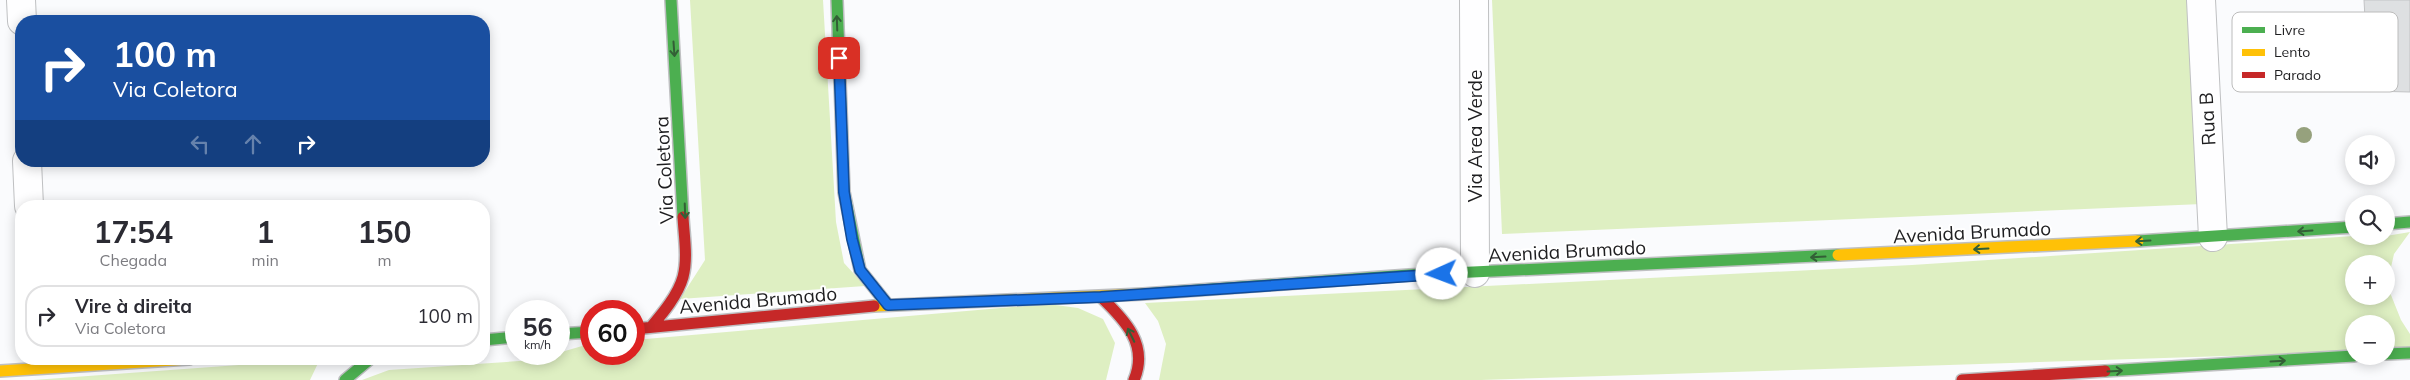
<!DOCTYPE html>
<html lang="pt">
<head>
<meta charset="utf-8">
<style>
	:root { --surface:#fff; --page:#f7f7f7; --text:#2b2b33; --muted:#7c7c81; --line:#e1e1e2 }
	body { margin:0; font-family:Mulish,sans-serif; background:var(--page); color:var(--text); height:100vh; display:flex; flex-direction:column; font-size:19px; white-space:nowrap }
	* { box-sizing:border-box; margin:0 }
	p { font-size:16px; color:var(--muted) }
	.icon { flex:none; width:28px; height:28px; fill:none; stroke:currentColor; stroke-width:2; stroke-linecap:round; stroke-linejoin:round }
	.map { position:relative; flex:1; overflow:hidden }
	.side { position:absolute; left:15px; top:200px; width:475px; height:165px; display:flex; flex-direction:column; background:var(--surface); border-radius:20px; box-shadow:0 2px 12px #0003 }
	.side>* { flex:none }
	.hud { position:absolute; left:15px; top:15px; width:475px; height:152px; border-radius:20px; box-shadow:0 2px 12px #0003; background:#1a4fa0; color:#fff; overflow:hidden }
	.tools { position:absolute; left:2345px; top:135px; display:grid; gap:10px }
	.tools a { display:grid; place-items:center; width:50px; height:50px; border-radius:50%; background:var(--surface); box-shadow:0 2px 12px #0003; font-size:25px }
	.speed { position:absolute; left:505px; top:300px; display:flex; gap:10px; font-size:25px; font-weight:700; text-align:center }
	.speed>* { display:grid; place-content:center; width:65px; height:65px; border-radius:50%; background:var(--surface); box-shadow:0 2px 12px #0003; line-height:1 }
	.speed small { font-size:12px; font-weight:400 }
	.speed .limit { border:8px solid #d22; background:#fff; color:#111 }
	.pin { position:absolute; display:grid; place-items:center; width:42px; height:42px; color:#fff; margin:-21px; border-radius:10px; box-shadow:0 2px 8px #0006 }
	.me { position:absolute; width:55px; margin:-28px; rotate:268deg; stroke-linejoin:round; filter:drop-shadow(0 0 4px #0008) }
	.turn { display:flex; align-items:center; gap:18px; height:105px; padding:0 15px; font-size:22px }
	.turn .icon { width:65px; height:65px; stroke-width:2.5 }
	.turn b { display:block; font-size:35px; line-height:42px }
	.lanes { display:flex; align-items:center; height:48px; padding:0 15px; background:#0003; justify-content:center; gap:25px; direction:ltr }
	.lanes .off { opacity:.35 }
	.eta { display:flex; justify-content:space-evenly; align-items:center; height:85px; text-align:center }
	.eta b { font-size:30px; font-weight:700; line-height:35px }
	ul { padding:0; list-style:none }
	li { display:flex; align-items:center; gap:15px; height:62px; margin:0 10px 8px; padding:0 5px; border:2px solid var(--line); border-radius:20px }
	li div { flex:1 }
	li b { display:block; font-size:19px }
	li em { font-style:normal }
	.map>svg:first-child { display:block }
</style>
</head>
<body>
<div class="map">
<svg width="2410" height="380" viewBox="0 0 2410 380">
	<rect width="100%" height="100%" fill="#fafbfd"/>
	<!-- green -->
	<path fill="#deefc2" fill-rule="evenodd" d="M690,0H823L836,222L844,263L865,286L680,299L705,260Z
		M1492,0H2191L2202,204L1502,234Z
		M2410,232L2394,254L2387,285L2401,320L2410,334V350L2386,351V324H2354V352L1481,380H1159L1166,344L1158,321L1145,303L1912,265L2354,236H2386ZM2354,264H2386V296H2354Z
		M1048,304L1078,308L1103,319L1115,343L1106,380H362L389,370L534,360L589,344L591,343V354H634V340Z
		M320,359L310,380H33Z"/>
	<!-- building -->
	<path fill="#dee0e2" stroke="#c2c3c5" d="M2364,0H2410V92L2369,91Z"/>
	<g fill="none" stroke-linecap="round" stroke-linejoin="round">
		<defs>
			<path id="street" d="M21,0L22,21
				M1474,0L1475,273
				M2201,0L2213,237
				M27,161L29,206"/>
			<path id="fast" d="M671,0L683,217
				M837,0L844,192L860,270L888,305
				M2386,224L2410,222
				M2138,241L2354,227
				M1143,294L1409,275L1838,255
				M559,334L591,332
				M484,340L516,337
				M2386,354L2410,353
				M2105,371L2354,356
				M345,380L370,359"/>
			<path id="slow" d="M1838,255L2138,241
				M874,306L1143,294
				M0,371L189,359"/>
			<path id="jam" d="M1101,297C1125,320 1149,345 1134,380
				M651,327C663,313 678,295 683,277C688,258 684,236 683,217
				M634,329L874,306
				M1962,380L2105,371"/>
		</defs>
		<!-- street casing -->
		<use href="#street" stroke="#bfc0c2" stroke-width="30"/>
		<!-- fast casing -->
		<use href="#fast" stroke="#bfc0c2" stroke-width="14"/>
		<!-- slow casing -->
		<use href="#slow" stroke="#bfc0c2" stroke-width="14"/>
		<!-- jam casing -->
		<use href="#jam" stroke="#bfc0c2" stroke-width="14"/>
		<!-- street -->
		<use href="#street" stroke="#fefeff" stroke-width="28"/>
		<!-- fast -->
		<use href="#fast" stroke="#4caf50" stroke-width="11"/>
		<!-- slow -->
		<use href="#slow" stroke="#ffc107" stroke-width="11"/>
		<!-- jam -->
		<use href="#jam" stroke="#c62828" stroke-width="11"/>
	</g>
	<!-- trees -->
	<circle fill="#96a17d" cx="2304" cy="135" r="8"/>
	<!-- one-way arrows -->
	<defs><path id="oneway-shaft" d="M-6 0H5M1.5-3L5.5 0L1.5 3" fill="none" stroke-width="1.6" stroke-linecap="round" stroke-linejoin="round" transform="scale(1.25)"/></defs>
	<g stroke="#335f36">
		<use href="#oneway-shaft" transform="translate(837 23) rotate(-92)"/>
		<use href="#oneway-shaft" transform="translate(674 49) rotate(86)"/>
		<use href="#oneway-shaft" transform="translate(685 211) rotate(88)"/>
		<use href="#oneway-shaft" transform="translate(2305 231) rotate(176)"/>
		<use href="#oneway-shaft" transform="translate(2143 241) rotate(177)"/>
		<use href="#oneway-shaft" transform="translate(1981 249) rotate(177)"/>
		<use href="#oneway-shaft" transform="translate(1818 257) rotate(177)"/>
		<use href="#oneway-shaft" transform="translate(1131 335) rotate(-116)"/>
		<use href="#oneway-shaft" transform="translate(2278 361) rotate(-3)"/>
		<use href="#oneway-shaft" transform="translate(2115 371) rotate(-3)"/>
	</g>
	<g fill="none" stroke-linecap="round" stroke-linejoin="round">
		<defs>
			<path id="route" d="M839,58L844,192L852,239L860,270L888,305L1101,297L1442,274"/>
		</defs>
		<!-- route casing -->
		<use href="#route" stroke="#114b97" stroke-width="12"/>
		<!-- route -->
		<use href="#route" stroke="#1a73e8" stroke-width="9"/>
	</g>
	<g text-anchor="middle" stroke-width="4" stroke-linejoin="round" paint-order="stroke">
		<!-- street labels -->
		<g font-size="19" fill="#1e1e20" stroke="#fff">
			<text transform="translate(2207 119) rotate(-93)" y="7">Rua B</text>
			<text transform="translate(1475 136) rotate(-90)" y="7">Via Area Verde</text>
			<text transform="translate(664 170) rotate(-93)" y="7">Via Coletora</text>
			<text transform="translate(1972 232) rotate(-3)" y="7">Avenida Brumado</text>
			<text transform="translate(1567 251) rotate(-3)" y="7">Avenida Brumado</text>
			<text transform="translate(758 300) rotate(-5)" y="7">Avenida Brumado</text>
		</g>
	</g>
	<!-- legend -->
	<rect x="2232" y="12" width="166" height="80" rx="8" fill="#fff" stroke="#bcbcbc" stroke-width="1"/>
	<rect x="2242" y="27" width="23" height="6" fill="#4caf50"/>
	<rect x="2242" y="49" width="23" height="7" fill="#ffc107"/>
	<rect x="2242" y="72" width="23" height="6" fill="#c62828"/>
	<g font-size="14" fill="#1e1e20">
		<text x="2274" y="35">Livre</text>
		<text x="2274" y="57">Lento</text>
		<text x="2274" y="80">Parado</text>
	</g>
</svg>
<div class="tools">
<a><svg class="icon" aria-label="sound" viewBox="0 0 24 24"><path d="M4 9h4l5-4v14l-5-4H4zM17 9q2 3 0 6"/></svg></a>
<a><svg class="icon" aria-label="search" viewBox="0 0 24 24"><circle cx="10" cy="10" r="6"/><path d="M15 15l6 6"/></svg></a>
<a>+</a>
<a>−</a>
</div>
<div class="speed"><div>56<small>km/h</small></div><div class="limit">60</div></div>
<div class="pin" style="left:839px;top:58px;background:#d93025"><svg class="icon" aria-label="arrive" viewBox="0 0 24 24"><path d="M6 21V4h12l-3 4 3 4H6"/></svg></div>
<svg class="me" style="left:1442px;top:274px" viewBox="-20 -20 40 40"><circle r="19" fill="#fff"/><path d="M0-13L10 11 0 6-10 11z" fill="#1a73e8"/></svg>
<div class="hud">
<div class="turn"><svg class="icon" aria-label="right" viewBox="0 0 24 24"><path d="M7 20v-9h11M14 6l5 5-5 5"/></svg><div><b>100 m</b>Via Coletora</div></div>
<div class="lanes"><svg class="icon off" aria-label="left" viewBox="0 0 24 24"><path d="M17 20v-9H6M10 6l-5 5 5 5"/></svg><svg class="icon off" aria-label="ahead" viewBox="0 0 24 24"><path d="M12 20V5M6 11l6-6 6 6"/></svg><svg class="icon" aria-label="right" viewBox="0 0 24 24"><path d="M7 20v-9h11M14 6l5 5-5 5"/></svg></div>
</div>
<section class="side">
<div class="eta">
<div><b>17:54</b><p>Chegada</p></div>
<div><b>1</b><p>min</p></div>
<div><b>150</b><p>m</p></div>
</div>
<ul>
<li><svg class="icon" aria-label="right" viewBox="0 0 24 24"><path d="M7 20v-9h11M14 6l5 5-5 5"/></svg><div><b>Vire à direita</b><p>Via Coletora</p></div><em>100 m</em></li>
</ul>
</section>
</div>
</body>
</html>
